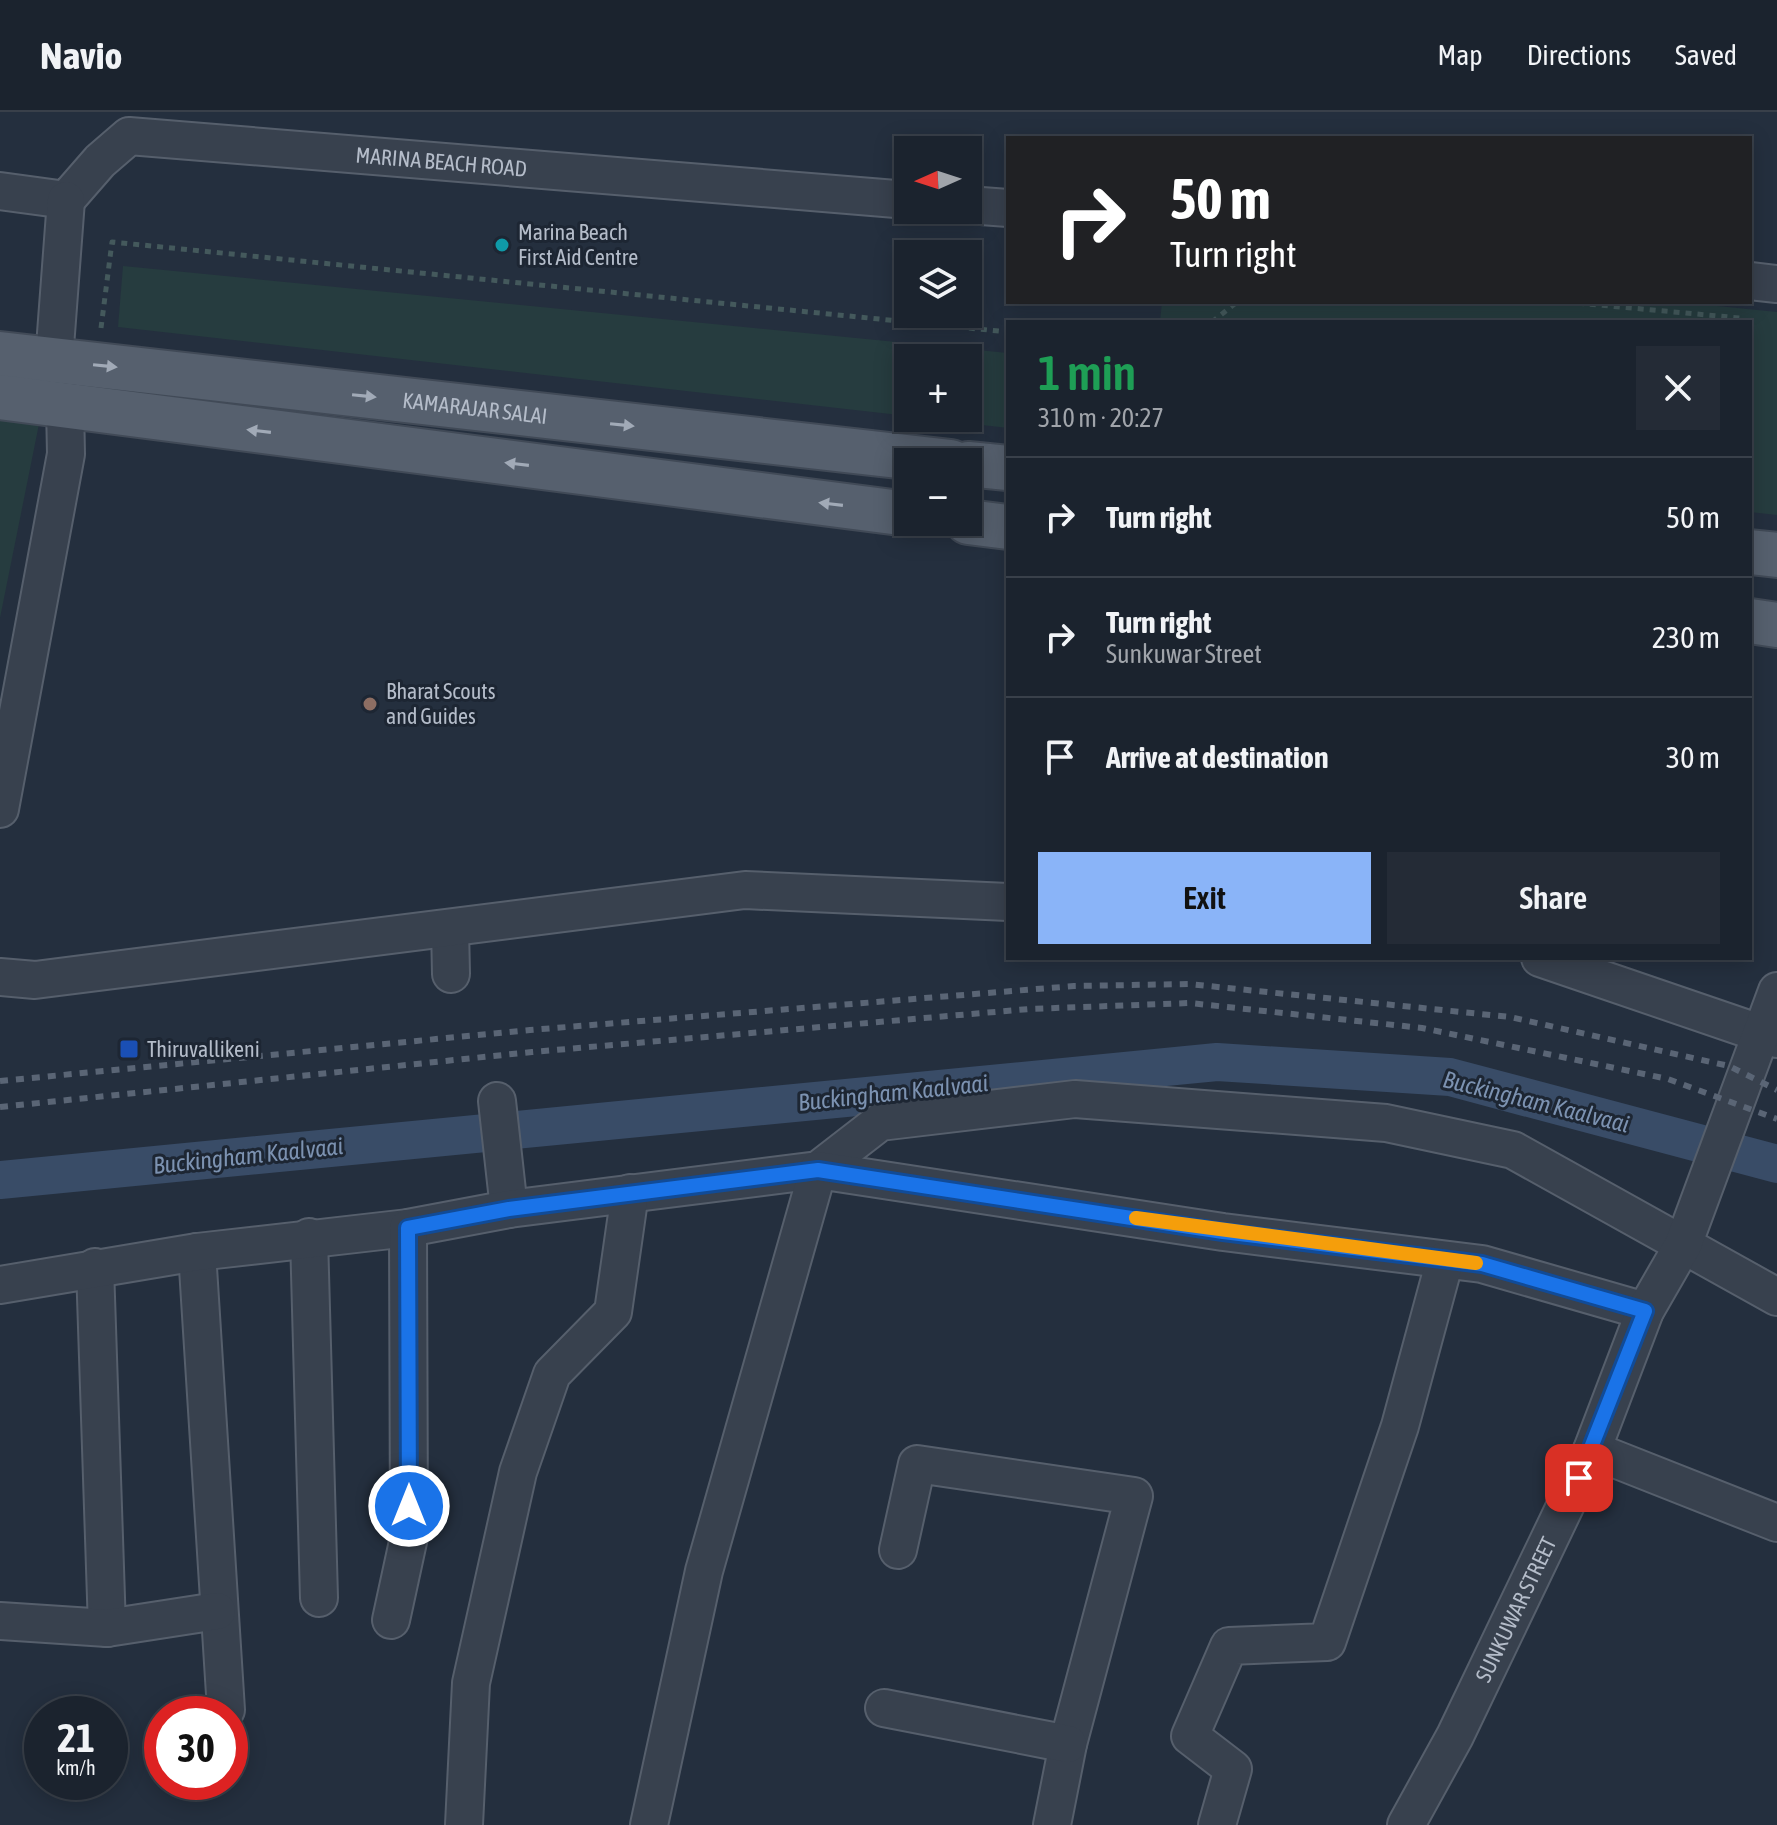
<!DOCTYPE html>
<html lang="en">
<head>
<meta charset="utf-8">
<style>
	:root { --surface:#1b232e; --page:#242b36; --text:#f1f3f6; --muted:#a0a4aa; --line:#39404a; --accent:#8ab4f8 }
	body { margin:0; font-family:"Asap Condensed",sans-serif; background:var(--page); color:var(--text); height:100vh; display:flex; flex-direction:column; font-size:30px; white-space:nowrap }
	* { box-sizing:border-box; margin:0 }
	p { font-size:26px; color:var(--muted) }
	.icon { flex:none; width:44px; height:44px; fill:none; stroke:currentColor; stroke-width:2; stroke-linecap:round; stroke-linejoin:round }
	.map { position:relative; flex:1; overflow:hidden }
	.drawer { position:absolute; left:1006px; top:208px; width:746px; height:640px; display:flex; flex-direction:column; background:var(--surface); border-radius:0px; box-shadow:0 4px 20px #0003,0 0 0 2px var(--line) }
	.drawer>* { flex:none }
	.hud { position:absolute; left:1006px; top:24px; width:746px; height:168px; border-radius:0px; box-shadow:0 4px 20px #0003,0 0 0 2px var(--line); background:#202124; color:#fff; overflow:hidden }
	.needle { width:52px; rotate:267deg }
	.buttons { position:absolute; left:894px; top:24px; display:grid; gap:16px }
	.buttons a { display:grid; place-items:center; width:88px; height:88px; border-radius:0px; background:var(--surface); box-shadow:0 4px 20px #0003,0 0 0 2px var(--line); font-size:40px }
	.speed { position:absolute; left:24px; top:1584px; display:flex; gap:16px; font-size:40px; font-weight:700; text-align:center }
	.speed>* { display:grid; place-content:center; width:104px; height:104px; border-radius:50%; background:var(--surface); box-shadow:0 4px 20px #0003,0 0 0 2px var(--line); line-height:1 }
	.speed small { font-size:20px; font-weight:400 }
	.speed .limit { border:12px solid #d22; background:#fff; color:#111 }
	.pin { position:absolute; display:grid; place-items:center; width:68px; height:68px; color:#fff; margin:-34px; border-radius:16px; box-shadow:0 4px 12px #0006 }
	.me { position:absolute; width:88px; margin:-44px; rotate:0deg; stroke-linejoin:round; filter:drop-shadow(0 0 6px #0008) }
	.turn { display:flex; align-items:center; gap:28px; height:168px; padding:0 32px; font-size:36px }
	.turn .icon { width:104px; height:104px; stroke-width:2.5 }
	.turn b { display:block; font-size:56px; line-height:68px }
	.round { display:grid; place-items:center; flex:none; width:84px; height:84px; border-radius:0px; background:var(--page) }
	.summary { display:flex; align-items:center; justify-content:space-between; height:136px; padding:0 32px }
	h1 { font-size:48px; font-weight:600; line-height:60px; color:#1e9e55 }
	.cta { display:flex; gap:16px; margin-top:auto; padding:16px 32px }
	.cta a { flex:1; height:92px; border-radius:0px; background:var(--accent); color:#111; font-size:32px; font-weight:600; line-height:92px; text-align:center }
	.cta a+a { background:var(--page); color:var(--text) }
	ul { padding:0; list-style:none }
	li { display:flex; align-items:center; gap:24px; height:120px; padding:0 32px; border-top:2px solid var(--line) }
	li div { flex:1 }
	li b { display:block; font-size:30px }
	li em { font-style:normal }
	header { display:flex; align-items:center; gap:48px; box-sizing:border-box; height:112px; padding:0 40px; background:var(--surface); border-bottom:2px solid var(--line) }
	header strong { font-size:38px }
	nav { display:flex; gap:44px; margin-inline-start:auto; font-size:28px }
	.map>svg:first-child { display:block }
</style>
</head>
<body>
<header>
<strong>Navio</strong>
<nav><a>Map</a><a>Directions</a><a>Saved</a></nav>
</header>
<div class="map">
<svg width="1777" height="1713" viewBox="0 0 1777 1713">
	<rect width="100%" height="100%" fill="#242f3e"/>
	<!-- green -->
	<path fill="#263c3f" d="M123,154L1008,241V316L922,306H968V246H908V304L118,215Z
		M1162,190H1678L1777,200V403L1750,400V210H1160Z
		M0,308L39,312L0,506Z"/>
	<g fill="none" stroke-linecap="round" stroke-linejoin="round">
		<!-- canal -->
		<path stroke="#394c67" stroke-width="38" d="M0,1068L1217,950L1450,965L1777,1052"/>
		<defs>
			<g id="minor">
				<path id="s1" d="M0,79L66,88L100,49L129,24L908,88"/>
				<path d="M968,93L1008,96"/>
				<path d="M1750,169L1777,172"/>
				<path d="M0,697L66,342L65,294L54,248L66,88"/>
				<path d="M450,816L451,862"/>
				<path d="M1540,846L1777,927"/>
				<path d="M0,865L35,868L745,778L1008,790"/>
				<path d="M497,989L509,1097"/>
				<path d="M309,1125L319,1486"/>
				<path d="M197,1140L226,1598"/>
				<path d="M95,1155L107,1516"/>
				<path d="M0,1173L197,1140L408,1116L509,1097L818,1058L880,1010L1075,987L1386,1011L1513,1038L1777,1185"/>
				<path d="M1592,1338L1777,1411"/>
				<path d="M898,1438L917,1352L1134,1384L1068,1632L1052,1713"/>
				<path d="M391,1508L409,1425L408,1116"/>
				<path d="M0,1509L107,1516L217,1499"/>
				<path d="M884,1596L1068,1632"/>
				<path d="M464,1713L471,1571L518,1360L552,1262L613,1200L630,1081"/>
				<path d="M649,1713L704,1459L818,1058L1223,1120L1482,1152L1645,1199"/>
				<path d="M1217,1713L1233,1657L1190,1624L1229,1534L1327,1530L1400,1314L1445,1148"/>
				<path id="s2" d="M1406,1713L1455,1624L1592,1338L1645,1199L1683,1133L1777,879"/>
			</g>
			<g id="major">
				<path id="s3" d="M0,242L951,350"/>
				<path d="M0,285L908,402"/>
				<path d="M968,352L1008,356"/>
				<path d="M968,410L1008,415"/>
				<path d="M1750,440L1777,443"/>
				<path d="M1750,509L1777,513"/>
			</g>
		</defs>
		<!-- minor casing -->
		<use href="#minor" stroke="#565f6c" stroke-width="40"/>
		<!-- major casing -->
		<use href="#major" stroke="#414a57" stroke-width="48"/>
		<!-- path -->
		<path stroke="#44595c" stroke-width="5" stroke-dasharray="6 6" stroke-linecap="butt" d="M1566,190L1740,206
			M1212,210L1237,190
			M101,216L112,130L1008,220"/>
		<!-- minor -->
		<use href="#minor" stroke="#38414e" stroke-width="36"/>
		<!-- major -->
		<use href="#major" stroke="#56606e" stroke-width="44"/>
		<!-- rail -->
		<path stroke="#5a6575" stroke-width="6" stroke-dasharray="8 8" stroke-linecap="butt" d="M0,969L530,918L1074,874L1189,872L1510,905L1729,954L1777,978
			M0,995L532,940L1029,897L1190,891L1422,916L1668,967L1777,1007"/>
	</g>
	<!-- one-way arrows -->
	<defs><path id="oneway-solid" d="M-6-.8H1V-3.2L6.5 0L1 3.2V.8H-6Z" transform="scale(2)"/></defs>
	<g fill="#a1aab7">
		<use href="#oneway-solid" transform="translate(105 254) rotate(6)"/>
		<use href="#oneway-solid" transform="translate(364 284) rotate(6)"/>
		<use href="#oneway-solid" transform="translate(622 313) rotate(6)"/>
		<use href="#oneway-solid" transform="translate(259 319) rotate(-173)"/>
		<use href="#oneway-solid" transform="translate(517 352) rotate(-173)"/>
		<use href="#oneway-solid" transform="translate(831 392) rotate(-173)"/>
	</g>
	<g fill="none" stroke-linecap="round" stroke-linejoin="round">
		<defs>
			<path id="route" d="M409,1394L408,1116L509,1097L818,1058L1223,1120L1482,1152L1645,1199L1579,1366"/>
		</defs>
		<!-- route casing -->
		<use href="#route" stroke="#114b97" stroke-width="20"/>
		<!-- route -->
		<use href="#route" stroke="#1a73e8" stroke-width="14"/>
		<!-- slow -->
		<path stroke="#f59e0b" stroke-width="14" d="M1136,1106L1476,1151"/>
	</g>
	<!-- markers -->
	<circle fill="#0f9aa8" stroke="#1d2633" stroke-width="3" cx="502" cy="133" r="8"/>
	<circle fill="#8d6e63" stroke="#1d2633" stroke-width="3" cx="370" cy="592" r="8"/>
	<rect fill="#1a4fb4" stroke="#1d2633" stroke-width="3" x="119" y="927" width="20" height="20" rx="4"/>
	<g text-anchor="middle" stroke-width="6" stroke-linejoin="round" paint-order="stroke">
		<!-- street labels -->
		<g font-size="22" fill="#b4bcc9" stroke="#1d2633">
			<text dy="8" stroke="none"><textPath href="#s1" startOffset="470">MARINA BEACH ROAD</textPath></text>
			<text dy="8" stroke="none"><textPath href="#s3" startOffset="478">KAMARAJAR SALAI</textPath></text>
			<text dy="8" stroke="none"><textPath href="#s2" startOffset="242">SUNKUWAR STREET</textPath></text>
		</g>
		<!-- poi labels -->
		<g font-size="22" fill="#b4bcc9" stroke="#1d2633" text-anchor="start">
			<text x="518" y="128">Marina Beach<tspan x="518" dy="25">First Aid Centre</tspan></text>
			<text x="386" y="587">Bharat Scouts<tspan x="386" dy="25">and Guides</tspan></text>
			<text x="147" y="945">Thiruvallikeni</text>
		</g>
		<!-- water labels -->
		<g font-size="24" font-style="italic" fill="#7c92b1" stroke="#1d2633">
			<text transform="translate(893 981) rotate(-6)" y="8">Buckingham Kaalvaai</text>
			<text transform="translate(1536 990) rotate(14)" y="8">Buckingham Kaalvaai</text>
			<text transform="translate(248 1044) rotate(-6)" y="8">Buckingham Kaalvaai</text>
		</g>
	</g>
</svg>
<div class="buttons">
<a><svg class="needle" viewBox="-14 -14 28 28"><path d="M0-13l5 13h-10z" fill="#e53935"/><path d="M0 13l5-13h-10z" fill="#a0a4aa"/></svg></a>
<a><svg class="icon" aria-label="layers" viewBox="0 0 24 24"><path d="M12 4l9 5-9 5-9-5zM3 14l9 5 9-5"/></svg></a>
<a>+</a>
<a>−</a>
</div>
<div class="speed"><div>21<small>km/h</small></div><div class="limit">30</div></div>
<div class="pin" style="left:1579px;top:1366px;background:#d93025"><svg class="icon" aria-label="arrive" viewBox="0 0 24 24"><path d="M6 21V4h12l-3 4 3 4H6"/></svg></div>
<svg class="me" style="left:409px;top:1394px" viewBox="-20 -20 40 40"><circle r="17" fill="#1a73e8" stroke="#fff" stroke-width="3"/><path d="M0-11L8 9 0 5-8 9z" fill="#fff"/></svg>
<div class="hud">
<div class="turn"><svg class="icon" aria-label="right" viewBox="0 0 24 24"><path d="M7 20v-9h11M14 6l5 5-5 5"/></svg><div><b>50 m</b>Turn right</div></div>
</div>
<section class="drawer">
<div class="summary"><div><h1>1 min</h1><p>310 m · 20:27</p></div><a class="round"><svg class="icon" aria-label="close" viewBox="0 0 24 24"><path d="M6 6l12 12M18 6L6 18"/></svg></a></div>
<ul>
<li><svg class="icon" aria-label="right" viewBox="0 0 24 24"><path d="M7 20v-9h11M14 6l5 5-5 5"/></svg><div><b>Turn right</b></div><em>50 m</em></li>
<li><svg class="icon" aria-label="right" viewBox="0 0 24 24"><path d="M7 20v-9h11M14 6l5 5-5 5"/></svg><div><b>Turn right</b><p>Sunkuwar Street</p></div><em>230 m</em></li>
<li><svg class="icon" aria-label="arrive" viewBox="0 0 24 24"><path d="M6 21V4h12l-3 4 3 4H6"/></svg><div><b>Arrive at destination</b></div><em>30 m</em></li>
</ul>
<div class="cta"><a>Exit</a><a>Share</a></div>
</section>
</div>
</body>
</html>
